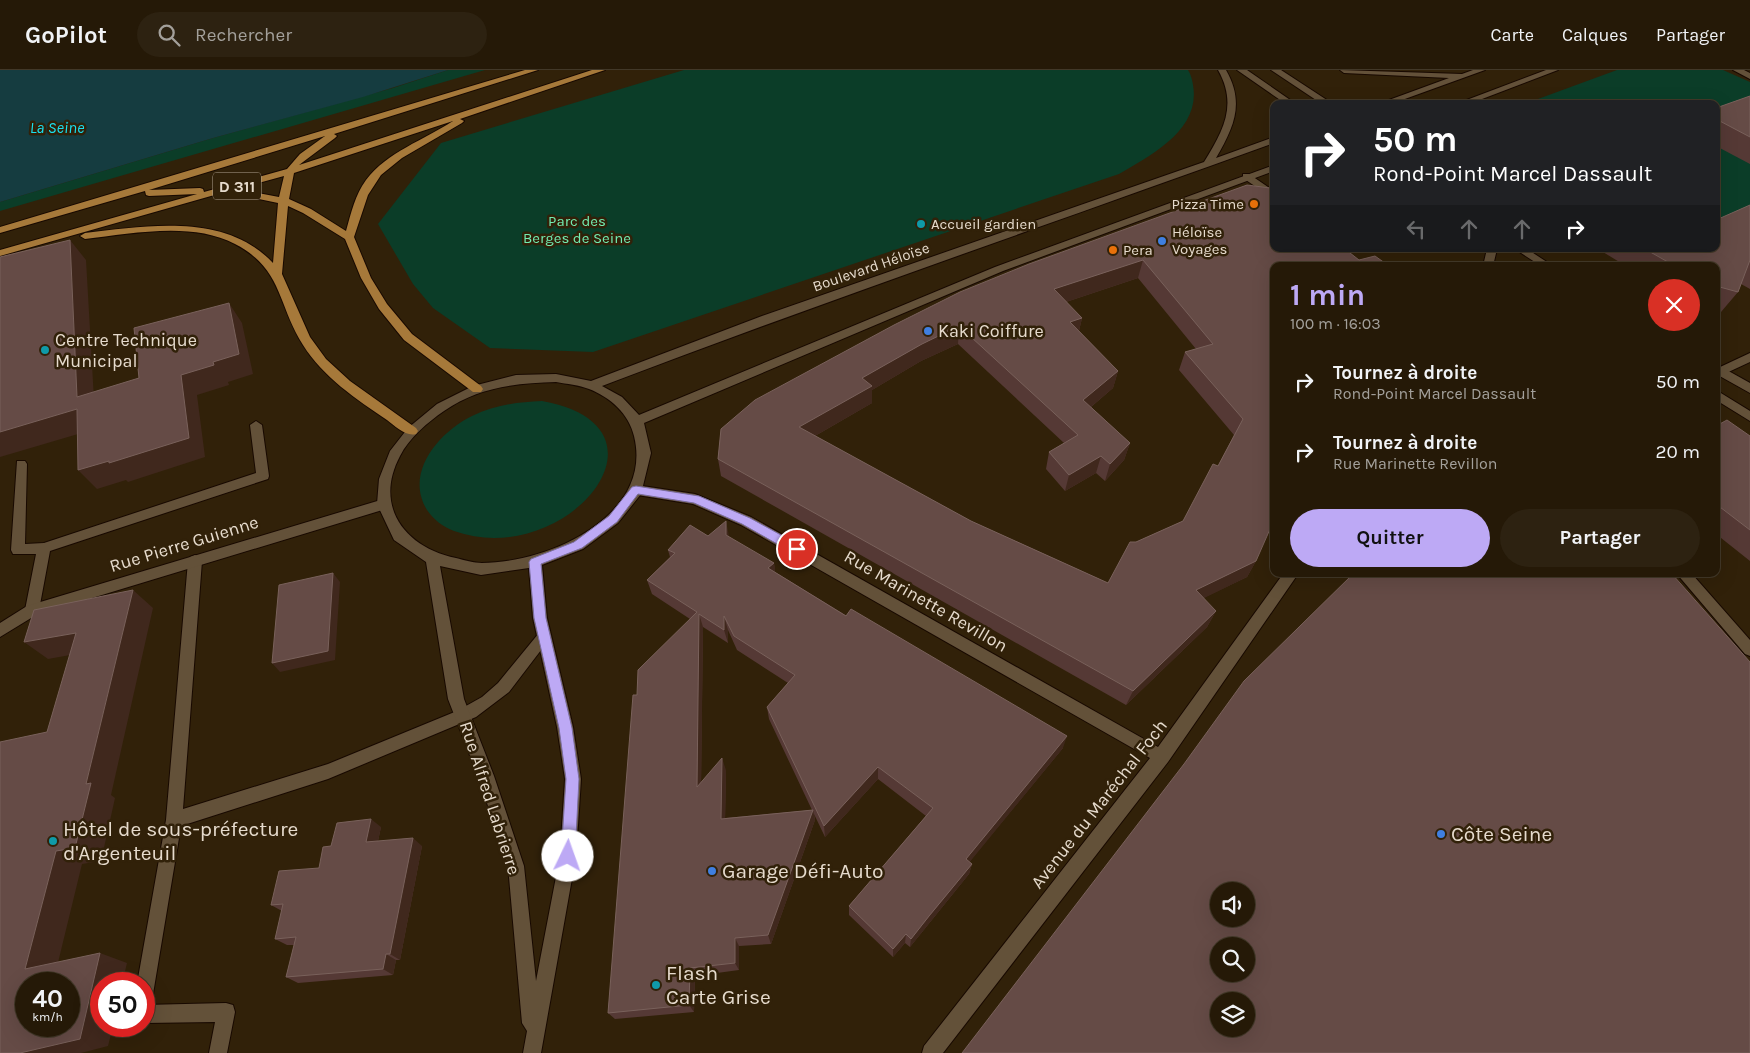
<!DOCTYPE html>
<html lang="fr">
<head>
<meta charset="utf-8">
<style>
	:root { --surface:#251907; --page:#2d2211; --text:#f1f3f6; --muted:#a3a09b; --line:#423828; --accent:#bda9f5 }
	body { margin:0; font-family:Karla,sans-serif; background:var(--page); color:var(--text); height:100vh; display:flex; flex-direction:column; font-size:19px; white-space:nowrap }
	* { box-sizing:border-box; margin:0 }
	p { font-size:16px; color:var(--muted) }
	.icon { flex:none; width:28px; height:28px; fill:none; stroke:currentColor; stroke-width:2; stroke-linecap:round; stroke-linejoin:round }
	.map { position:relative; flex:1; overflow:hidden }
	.panel { position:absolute; left:1270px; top:192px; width:450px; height:315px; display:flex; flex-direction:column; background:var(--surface); border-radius:10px; box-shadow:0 5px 20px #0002,0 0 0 1px var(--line) }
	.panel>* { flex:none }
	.top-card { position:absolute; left:1270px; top:30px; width:450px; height:152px; border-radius:10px; box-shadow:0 5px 20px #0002,0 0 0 1px var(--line); background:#202124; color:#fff; overflow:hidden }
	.tools { position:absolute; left:1210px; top:812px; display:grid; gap:10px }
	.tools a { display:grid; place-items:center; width:45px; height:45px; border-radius:50%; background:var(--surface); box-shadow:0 5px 20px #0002,0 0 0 1px var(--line); font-size:25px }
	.speed { position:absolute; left:15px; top:902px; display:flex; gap:10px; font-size:25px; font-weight:700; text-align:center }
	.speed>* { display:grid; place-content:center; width:65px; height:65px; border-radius:50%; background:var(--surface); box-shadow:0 5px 20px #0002,0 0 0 1px var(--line); line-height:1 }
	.speed small { font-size:12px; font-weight:400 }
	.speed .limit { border:8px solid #d22; background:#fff; color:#111 }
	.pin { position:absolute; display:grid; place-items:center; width:42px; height:42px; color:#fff; margin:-21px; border:2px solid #fff; border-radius:50%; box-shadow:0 1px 5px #0007 }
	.me { position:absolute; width:55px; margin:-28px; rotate:3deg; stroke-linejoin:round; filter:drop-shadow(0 0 4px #0008) }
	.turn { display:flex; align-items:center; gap:18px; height:105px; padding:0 20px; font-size:22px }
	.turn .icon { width:65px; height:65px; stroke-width:2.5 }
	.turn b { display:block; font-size:35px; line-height:42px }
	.lanes { display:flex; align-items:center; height:48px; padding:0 20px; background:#0003; justify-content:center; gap:25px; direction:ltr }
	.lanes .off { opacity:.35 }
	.round { display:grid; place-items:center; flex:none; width:52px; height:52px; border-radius:26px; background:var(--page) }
	.overview { display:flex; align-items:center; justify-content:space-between; height:85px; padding:0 20px }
	h1 { font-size:30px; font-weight:700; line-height:38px; color:var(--accent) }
	.button { display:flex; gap:10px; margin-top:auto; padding:10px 20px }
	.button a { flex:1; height:58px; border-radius:30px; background:var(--accent); color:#111; font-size:20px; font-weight:700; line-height:58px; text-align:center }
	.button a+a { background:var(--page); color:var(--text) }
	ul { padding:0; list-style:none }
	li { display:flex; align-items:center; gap:15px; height:70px; padding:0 20px }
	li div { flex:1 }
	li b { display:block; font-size:19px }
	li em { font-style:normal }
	header { display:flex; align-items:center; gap:30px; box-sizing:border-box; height:70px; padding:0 25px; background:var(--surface); border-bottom:1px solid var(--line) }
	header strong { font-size:24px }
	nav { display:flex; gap:28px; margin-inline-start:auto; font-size:18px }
	.search { width:350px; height:45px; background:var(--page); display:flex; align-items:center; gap:12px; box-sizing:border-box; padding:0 18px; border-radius:28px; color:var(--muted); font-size:19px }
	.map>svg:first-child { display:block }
</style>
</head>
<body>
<header>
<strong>GoPilot</strong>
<div class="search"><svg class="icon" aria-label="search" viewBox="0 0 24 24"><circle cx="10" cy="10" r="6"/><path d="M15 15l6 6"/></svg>Rechercher</div>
<nav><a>Carte</a><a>Calques</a><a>Partager</a></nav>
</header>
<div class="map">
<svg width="1750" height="983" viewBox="0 0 1750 983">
	<rect width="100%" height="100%" fill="#312109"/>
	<!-- green -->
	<path fill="#0b3d28" d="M448,0H485L0,141V132L213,68L393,18Z
		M684,0H1188C1191,5 1192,9 1193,15C1201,60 1151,85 1119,104L593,282L490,278L433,238L413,214L378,154L441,73Z
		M1617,0H1723L1750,12V154L1716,163V34H1533L1538,29Z
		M542,331C686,357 565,501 454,461C443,457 433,449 427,440C404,403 439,362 472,346C495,335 517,332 542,331Z"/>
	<!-- water -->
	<path fill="#153c40" d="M0,0H448L363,27L213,68L0,132Z"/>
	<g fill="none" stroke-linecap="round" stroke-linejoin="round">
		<defs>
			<path id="service" d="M1487,179H1497L1493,196H1483Z
				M256,351L262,355L269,406L268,409L50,481L39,540L37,544L32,546L27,544L25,540L36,484H13L11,480L17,391H25L27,394L25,474L44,473L256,403L250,355Z
				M195,485L200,487L202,491L183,739L328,694L457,641L482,627L498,613L539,563L544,561L549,563L551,567L509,622L476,647L328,709L181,756L153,924L150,930L144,933V914H137L166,750L188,491L190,487Z
				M226,933L233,935L235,942L227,983H209L215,952L144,953V935Z"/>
			<path id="minor" d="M1733,0H1744L1750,3V9Z
				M1243,104H1249L1274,121V129L1243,108Z
				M1750,283V292L1722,305L1716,301L1718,298Z
				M636,415L695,424L751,447L1158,677L1283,504H1298L1168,692L943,983H922L924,976L1150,688L741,455L693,434L631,424L630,420L631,416Z
				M384,429L389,430L391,434L389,438L36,545L0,567V553L27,536Z
				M1677,504H1692L1750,570V586L1745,584Z"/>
			<path id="secondary" d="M1218,0H1226C1245,33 1234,57 1216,88L1274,67V73C1050,154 825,231 602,316L622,327L639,345L995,197L1274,95V101L1003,201L644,353L651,383L641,424L618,453L583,479L542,495L547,548L573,657L581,709L576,786L541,983H523L527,961L522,953L508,796L478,706L448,629L426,492L394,470L377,434L379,409L390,381L408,358L437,334L473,316L516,305L556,304L591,311L762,246L1204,92C1223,61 1238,35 1218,0ZM556,312C567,314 579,315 589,319C610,327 629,344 634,366C654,446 548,493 482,493C474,493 464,490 456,488C406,478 373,437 400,386C409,368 428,352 444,341C478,317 517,313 556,312ZM440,496L481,505L529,498L533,548L557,657L565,709L560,786L536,911L524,796L494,706L464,629Z
				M1237,0H1247L1296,34H1286Z
				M1271,0H1281L1333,34H1322Z
				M1340,0L1462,4L1473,0H1485L1391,34H1378L1449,8L1344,3Z
				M1546,0H1558L1469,34H1456Z
				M1515,179H1527L1553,196H1541Z
				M1716,294L1750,313V323L1716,304Z
				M1716,320L1750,341V351L1716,330Z"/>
			<path id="primary" d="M525,0H538L334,64L337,66L335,68L299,95L592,0H605L460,49L464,51L462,53L402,88L381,105L368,125L354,167L371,208L387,234L412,264L481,316L483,319L481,322H473L404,270L379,239L361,208L345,169L303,143L288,136L282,204L310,267L326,289L350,311L416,358L418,361L416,364C406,367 395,356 387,350C356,329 323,307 303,275C277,234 283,199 235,174C191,151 131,164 85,169L80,166L85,163C147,156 225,142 273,193L278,133L225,122L0,186V180L197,124L149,126L146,125L145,121L0,163V157ZM453,51C424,70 387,82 366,110C355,125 351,143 346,161L311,139L289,129L294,103ZM325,66L300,84L287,99L204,122L203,119L200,118L149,120ZM284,106L279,127L236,119Z"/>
		</defs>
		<!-- service casing -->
		<use href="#service" stroke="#180900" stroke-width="2"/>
		<!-- minor casing -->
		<use href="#minor" stroke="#180900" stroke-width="2"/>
		<!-- secondary casing -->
		<use href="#secondary" stroke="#180900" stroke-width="2"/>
		<!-- primary casing -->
		<use href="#primary" stroke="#180900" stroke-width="2"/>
		<!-- service -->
		<use href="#service" fill="#635139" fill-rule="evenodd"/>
		<!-- minor -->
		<use href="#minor" fill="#635139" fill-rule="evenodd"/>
		<!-- secondary -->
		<use href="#secondary" fill="#635139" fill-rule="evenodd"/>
		<!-- primary -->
		<use href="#primary" fill="#a6793a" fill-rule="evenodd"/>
	</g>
	<!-- wall -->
	<path fill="#553935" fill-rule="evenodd" d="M1750,26V94L1716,76V38Z
		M1247,115L1359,190L1274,196L1256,491L1247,507L1203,528L1216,541L1207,557L1126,635L721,406L718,389L721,359ZM1138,208L1196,279L1185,282L1179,300L1234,365L1218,396L1183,451L1136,472L1108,513L971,451L815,366L872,333V320L921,291L958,274L1064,373L1049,382L1046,399L1065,421L1096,403L1105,411L1124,390L1130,373L1091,337L1113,318L1118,301L1079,261L1082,248L1066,232Z
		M1750,135V219L1741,214L1738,222L1721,242L1716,241V196H1626L1598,179H1716Z
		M1716,356L1750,366V491L1716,464Z
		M708,466L774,493L775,502L1063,678L969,792L972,794L969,804L910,877L905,873L893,887L849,845V836L926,746L878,709L825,767L814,744L815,750L771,874L739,876V900L695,906L694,942L615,949L608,943L637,625L690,549L652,524L647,510L670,487L668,480ZM703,557L728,573V560L737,580L788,613L767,637L769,649L812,740L725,748L726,700L701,712Z
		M381,757L378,771L422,776L400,890H396L393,905L298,913L286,907L295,875H287L275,869L282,841L271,835L319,798L331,776Z"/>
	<!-- shaded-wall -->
	<path fill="#40281d" d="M70,170L86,190L95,347L77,327Z
		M1143,190L1138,208L1051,237L1054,219Z
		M229,233L242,253L253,304L228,312L229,315L197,325L205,387L128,412L126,410L97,419L78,400L181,305L213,292Z
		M1082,248L1078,265L1070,252Z
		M959,256L958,274L921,291L872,320V333L801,374L799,357L862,308L922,274Z
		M1118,301L1113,318L1079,347L1083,330Z
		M77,339L95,359L0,387V362Z
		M1130,373L1124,390L1105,411L1110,394Z
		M1101,386L1096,403L1065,421L1069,405Z
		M726,451L729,466V480L726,465Z
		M1256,491L1247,507L1188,536L1196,520Z
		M774,493L776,507L768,498Z
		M333,503L340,512L335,590L280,602L272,593Z
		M133,520L153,538L111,725L115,728L101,791L82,794L54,909L25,899L56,781L86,714Z
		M1216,541L1207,557L1126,635L1133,621Z
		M699,544L703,557L701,728L697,717Z
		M724,546L728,560V573L724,560Z
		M76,563L98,580L48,589L24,572Z
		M1067,666L1063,678L964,799L966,789Z
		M722,688L726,700L725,759L721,749Z
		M878,697V709L825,767L824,756Z
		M813,740L815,750L771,874L768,865Z
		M371,749L381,757L376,780L366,772Z
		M413,768L422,776L400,890L390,884Z
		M972,794L969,804L910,877L911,869Z
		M906,864L905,873L893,887V879Z
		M735,868L739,876V900L735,893Z
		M100,883L127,893L122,914H101V956H113L108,976L81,983H20Z
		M386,884L396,890L393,905L383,899Z
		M690,898L695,906L694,942L689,935Z"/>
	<!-- building -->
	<path fill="#654b46" stroke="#79615b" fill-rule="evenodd" d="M1750,26V67L1716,49V38Z
		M1247,115L1270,118L1274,121V179H1345L1359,190L1375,186L1389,196H1274V450L1256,491L1196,520L1216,541L1133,621L718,389L721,359L755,330L894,255L960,222L1029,194ZM1143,190L1213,274L1185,282L1243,349L1218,396L1213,394L1183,451L1136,472H1130L1108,513L971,451L799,357L872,316L862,308L922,274L959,256L1078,365L1049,382L1069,405L1101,386L1110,394L1130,373L1083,330L1118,301L1070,252L1082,248L1054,219Z
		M1750,135V190L1738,222L1716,216V196H1675L1645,179H1716V150Z
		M70,170L77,327L139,308L134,258L229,233L239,284L213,292L214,295L181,305L189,368L109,393V391L78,400L77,339L0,362V187Z
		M1727,350L1750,366V460L1716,434V356Z
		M726,451V465L774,493L768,498L846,546L851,539L1067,666L966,789L972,794L929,846L911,869L906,864L893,879L849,836L933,738L878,697L824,756L767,637L795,605L734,566L724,546V560L699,544L697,717L722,688L721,749L813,740L768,865L735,868V893L690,898L689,935L608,943L633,625H637L638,600L697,542L647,510L675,483L668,480L690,455L708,466Z
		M333,503L328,581L272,593L279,515Z
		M1353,504H1672L1750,592V983H962L1184,694L1244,611ZM1219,821H1246V849H1219ZM1219,876H1246V904H1219ZM1219,931H1246V959H1219Z
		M133,520L86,714L91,713L75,778L56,781L25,899L100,883L80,969L20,983H0V672L47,662L76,563L24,572L34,540ZM26,914H69V956H26Z
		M371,749L366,772L413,768L390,884H386L383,899L286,907L296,867L275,869L283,834L271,835L279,801L319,798L323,777L331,776L337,753Z"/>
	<!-- route -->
	<path fill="#bda9f5" stroke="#7b6e9f" d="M636,416L699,426L750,448L801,476L802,479L801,483H793L742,454L694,433L638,424L617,452L582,478L541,494L546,548L572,658L579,709L575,786L573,791L568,793L563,791L561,786L566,709L559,658L534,548L529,492L531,489L574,472L609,446L632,417Z"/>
	<!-- markers -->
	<g fill="#e8710a" stroke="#312109" stroke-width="2">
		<circle cx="1254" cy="134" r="5"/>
		<circle cx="1113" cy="180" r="5"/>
	</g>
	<g fill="#0f9aa8" stroke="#312109" stroke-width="2">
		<circle cx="921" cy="154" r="5"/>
		<circle cx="45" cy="280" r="5"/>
		<circle cx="53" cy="771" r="5"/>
		<circle cx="656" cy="915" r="5"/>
	</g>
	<g fill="#3f7fe0" stroke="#312109" stroke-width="2">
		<circle cx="1162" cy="171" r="5"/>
		<circle cx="928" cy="261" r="5"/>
		<circle cx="1441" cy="764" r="5"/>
		<circle cx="712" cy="801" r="5"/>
	</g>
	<g text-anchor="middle" stroke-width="5" stroke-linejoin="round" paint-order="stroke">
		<!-- far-poi labels -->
		<g font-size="15" fill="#e6dbcd" stroke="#312109" text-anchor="start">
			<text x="1244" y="139" text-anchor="end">Pizza Time</text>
			<text x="931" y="159">Accueil gardien</text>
			<text x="1172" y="167">Héloïse<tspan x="1172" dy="17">Voyages</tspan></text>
			<text x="1123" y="185">Pera</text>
		</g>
		<!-- far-park labels -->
		<g font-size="15" fill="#73edb2" stroke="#312109">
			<text x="577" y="156">Parc des<tspan x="577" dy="17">Berges de Seine</tspan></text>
		</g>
		<!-- far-street labels -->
		<g font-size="15" fill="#e6dbcd" stroke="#312109">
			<text transform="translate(871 197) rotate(-19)" y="5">Boulevard Héloïse</text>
		</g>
		<!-- far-water labels -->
		<g font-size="16" font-style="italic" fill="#19e1f1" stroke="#312109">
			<text x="57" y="63">La Seine</text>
		</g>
		<!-- shield labels -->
		<rect fill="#312109" stroke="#b0a392" stroke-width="1" x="213" y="102.5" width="48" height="27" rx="4"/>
		<g font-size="16" font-weight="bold" fill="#e6dbcd">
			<text x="237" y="122">D 311</text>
		</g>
		<!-- poi labels -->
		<g font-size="18" fill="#e6dbcd" stroke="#312109" text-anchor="start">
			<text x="938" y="267">Kaki Coiffure</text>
			<text x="55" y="276">Centre Technique<tspan x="55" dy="21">Municipal</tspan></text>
		</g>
		<!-- street labels -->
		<g font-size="18" fill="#e6dbcd" stroke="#312109">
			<text transform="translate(184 474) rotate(-17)" y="6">Rue Pierre Guienne</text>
			<text transform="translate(926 531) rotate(30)" y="6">Rue Marinette Revillon</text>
			<text transform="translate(490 728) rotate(72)" y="6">Rue Alfred Labrierre</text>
			<text transform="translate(1099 734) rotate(-52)" y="6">Avenue du Maréchal Foch</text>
		</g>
		<!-- near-poi labels -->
		<g font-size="21" fill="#e6dbcd" stroke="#312109" text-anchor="start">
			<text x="63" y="766">Hôtel de sous-préfecture<tspan x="63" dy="24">d'Argenteuil</tspan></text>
			<text x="1451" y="771">Côte Seine</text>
			<text x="722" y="808">Garage Défi-Auto</text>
			<text x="666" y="910">Flash<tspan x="666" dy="24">Carte Grise</tspan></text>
		</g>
	</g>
</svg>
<div class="tools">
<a><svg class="icon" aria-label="sound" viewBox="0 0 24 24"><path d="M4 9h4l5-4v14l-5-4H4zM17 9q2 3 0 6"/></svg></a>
<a><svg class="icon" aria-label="search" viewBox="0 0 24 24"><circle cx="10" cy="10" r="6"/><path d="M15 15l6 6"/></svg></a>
<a><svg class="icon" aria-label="layers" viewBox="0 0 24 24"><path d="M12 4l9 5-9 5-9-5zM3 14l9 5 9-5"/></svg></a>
</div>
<div class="speed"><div>40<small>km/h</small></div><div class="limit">50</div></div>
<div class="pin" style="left:797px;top:479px;background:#d93025"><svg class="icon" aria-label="arrive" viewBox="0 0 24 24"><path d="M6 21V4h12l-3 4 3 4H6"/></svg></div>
<svg class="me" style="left:568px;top:786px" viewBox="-20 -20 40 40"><circle r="19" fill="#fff"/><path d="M0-13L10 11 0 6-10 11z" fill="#bda9f5"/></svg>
<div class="top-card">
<div class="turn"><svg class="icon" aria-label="right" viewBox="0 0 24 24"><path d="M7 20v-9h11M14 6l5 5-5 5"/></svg><div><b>50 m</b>Rond-Point Marcel Dassault</div></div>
<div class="lanes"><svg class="icon off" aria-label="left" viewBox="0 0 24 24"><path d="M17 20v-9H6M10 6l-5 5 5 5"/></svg><svg class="icon off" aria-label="ahead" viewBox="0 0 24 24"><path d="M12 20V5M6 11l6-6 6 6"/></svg><svg class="icon off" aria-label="ahead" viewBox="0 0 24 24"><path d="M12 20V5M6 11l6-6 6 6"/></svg><svg class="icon" aria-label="right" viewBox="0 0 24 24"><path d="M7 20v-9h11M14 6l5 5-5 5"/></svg></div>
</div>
<section class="panel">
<div class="overview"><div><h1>1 min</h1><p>100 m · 16:03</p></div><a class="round" style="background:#d93025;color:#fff"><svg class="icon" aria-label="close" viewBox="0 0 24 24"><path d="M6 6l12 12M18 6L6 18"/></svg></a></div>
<ul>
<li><svg class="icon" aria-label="right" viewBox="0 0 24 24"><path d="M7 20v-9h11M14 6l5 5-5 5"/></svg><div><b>Tournez à droite</b><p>Rond-Point Marcel Dassault</p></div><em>50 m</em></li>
<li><svg class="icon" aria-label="right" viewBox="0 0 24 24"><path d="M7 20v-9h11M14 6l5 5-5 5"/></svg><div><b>Tournez à droite</b><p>Rue Marinette Revillon</p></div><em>20 m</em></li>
</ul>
<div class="button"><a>Quitter</a><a>Partager</a></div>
</section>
</div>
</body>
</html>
